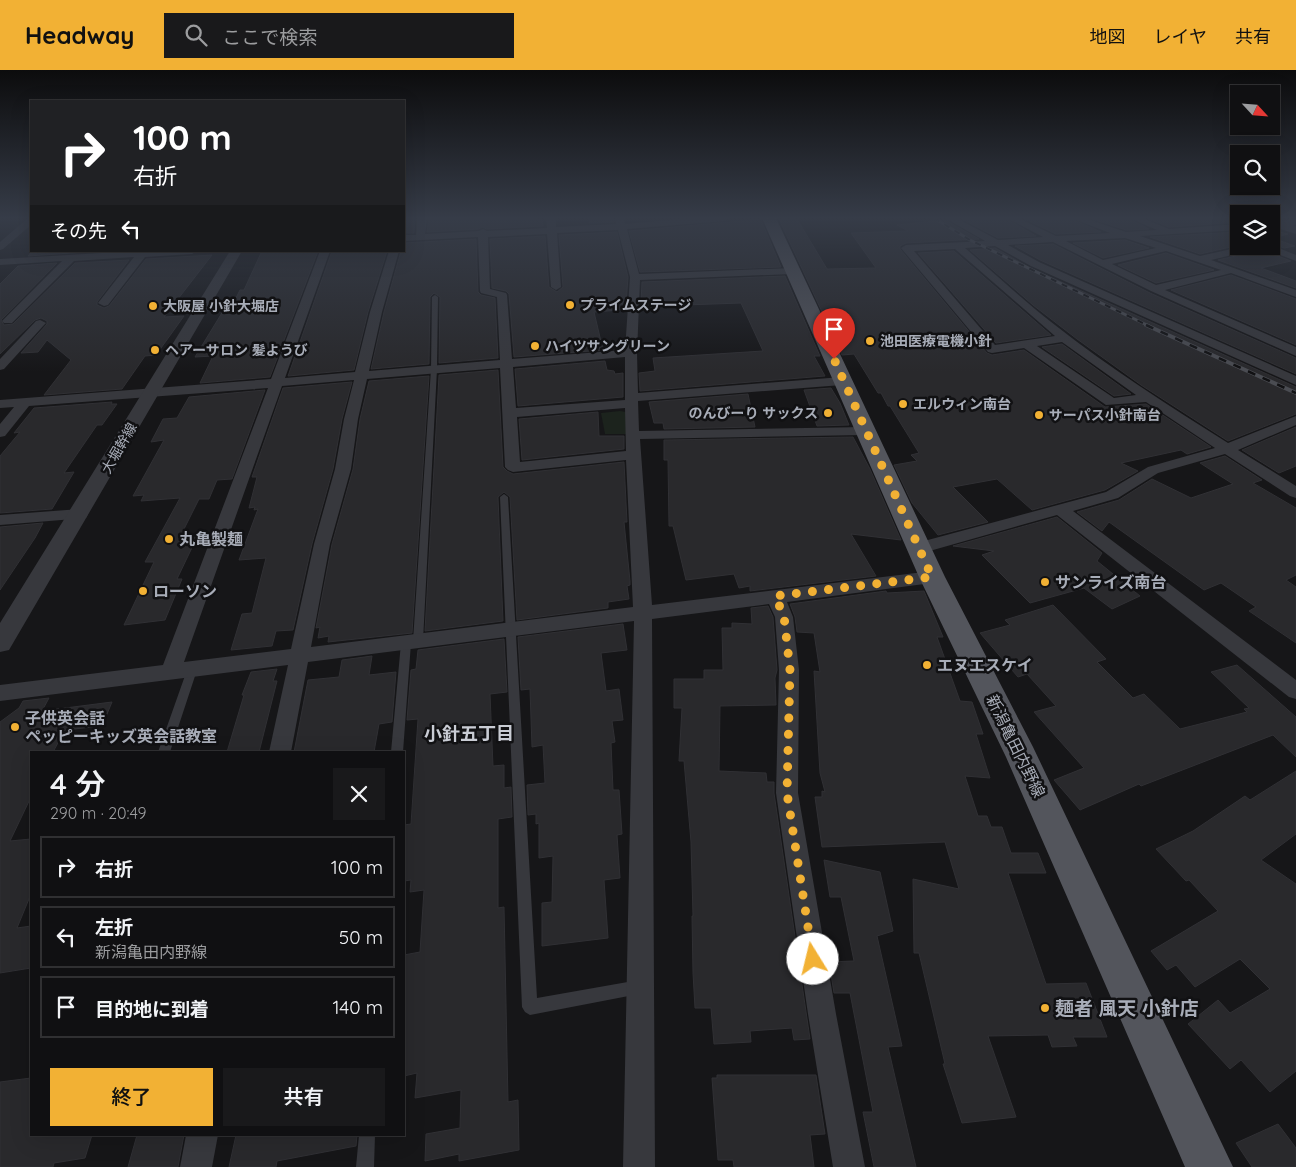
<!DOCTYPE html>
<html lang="ja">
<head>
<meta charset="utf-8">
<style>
	:root { --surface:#101012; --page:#19191b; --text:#f1f3f6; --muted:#9c9d9f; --line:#303032; --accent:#f2b134 }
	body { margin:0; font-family:Quicksand,"Noto Sans JP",sans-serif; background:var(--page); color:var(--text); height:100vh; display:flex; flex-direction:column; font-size:19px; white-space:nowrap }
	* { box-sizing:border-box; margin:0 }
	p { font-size:16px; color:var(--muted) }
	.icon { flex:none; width:28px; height:28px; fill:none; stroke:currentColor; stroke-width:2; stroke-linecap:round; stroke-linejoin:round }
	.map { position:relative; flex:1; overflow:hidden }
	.side { position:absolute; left:30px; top:681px; width:375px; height:385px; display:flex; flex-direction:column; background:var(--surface); border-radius:0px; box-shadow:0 5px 20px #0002,0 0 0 1px var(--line) }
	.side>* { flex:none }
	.hud { position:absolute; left:30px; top:30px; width:375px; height:152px; border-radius:0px; box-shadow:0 5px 20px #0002,0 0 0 1px var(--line); background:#202124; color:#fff; overflow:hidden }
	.needle { width:32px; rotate:116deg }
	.tools { position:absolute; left:1230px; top:15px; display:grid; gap:10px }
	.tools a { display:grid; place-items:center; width:50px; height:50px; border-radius:0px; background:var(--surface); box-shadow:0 5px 20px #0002,0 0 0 1px var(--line); font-size:25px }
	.pin { position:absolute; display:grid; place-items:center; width:42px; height:42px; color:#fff; margin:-51px -21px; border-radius:50% 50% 50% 0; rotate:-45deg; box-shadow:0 0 5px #0007 }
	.pin .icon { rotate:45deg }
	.me { position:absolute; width:55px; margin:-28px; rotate:351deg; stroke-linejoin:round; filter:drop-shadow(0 0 4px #0008) }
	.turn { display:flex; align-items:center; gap:18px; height:105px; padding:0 20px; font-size:22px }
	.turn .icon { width:65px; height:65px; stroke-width:2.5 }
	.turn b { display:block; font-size:35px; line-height:42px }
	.then { display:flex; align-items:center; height:48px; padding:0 20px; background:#0003; gap:10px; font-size:19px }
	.round { display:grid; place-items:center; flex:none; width:52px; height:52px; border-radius:0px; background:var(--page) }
	.head { display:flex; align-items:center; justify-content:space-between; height:85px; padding:0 20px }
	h1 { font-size:30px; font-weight:600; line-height:38px }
	.action { display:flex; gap:10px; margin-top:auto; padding:10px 20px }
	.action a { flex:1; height:58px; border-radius:0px; background:var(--accent); color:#111; font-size:20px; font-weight:600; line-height:58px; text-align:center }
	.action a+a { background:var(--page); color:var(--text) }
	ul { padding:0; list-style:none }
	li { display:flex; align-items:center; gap:15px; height:62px; margin:0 10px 8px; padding:0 10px; border:2px solid var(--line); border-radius:0px }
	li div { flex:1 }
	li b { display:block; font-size:19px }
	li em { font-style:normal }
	header { display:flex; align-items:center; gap:30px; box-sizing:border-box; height:70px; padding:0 25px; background:var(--accent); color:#111 }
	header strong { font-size:24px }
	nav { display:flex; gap:28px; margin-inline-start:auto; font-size:18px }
	.search { width:350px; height:45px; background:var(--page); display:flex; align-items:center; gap:12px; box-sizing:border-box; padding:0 18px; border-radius:0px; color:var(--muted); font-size:19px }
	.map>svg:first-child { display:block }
</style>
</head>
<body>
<header>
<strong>Headway</strong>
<div class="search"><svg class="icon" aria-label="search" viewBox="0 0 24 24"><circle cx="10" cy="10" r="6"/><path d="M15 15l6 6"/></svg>ここで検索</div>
<nav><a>地図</a><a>レイヤ</a><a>共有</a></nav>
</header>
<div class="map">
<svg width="1296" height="1097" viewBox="0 0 1296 1097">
	<rect width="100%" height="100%" fill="#161618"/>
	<!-- green -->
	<path fill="#1c231d" d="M620,341L626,342V364H605L601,343Z"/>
	<!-- building -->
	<path fill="#29292c" stroke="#303034" d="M404,148H415L414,163H404Z
		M429,148H535V150H542L543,156L487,159L482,157L479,159L427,162Z
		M588,148H613L614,152L590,153Z
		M971,148H1005L1036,166L998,168L962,149Z
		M1023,148H1069L1101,162L1056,164Z
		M1090,148H1127L1149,159L1126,160Z
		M1147,148H1237L1239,152L1169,157Z
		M779,149H797L827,199L876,198L851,163L908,161L897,155L945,150L979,169L906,173L900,176V179L987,283L992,285L1024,280L1105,337L1146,334L1211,377L1187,384L1181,380L1121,393L1138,401L1105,420L1032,440L997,409L953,417L988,452L938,465L912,433L894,395L917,391L911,385L919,383L890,336H888L881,323H878L854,284L842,285Z
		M753,150H761L781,197L640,202L629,161Z
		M1271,160L1288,164L1272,168L1295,176L1284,178L1271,173Z
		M617,162L628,207L626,234H619L620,240L594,242L603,280L514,287L509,224L506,221L492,218L490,169L545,166L549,217L557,222L563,217L559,165Z
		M1239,162V175L1200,184L1150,167Z
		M476,169L478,222L481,225L495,228L498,288L439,293L440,227L434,223L430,227L429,294L371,299L384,242L401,181H404V173Z
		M1125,170L1149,178L1103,188L1073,173Z
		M1053,174L1150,223L1296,288V304L1040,190L1015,176Z
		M995,178L1030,198L1296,317V344L1228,371L1141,315L1077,269L1033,235L970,180Z
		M1262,180L1291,191L1261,198L1296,211V218L1218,190Z
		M32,181H100L28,186Z
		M282,181H318L270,307L200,313L213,286L195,287L231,228H236L240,220H244L261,183Z
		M332,181H387L368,242L354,300L288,306Z
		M954,181L1051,265L996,273L918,183Z
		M1166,183L1214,200L1156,213L1118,195Z
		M212,185L164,247L184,246L156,285L145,286L122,319L44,325L71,290L47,270L38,282L21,283L47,254V251L41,248L35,250L0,284V214L18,196L57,193L1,250L4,255L13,254L75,193L129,190L97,232V235L104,238L109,236L146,189Z
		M1231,205L1296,229V275L1171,220Z
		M785,206L820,286H814L825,306L640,321L639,303L655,301L653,288L763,281L741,233L656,236L655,233H641L642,212Z
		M1062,274L1131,324L1114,326L1042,277Z
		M605,291L607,300L614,301L615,304L623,303V327L518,336L515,299Z
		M498,300L503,397L507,401L513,404L624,392L627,452H624L630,511V515L627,516L629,529L608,532V538L517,550L510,427L504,422L498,427L503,551L425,561L439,305Z
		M429,306L412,563L328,572L329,566L318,568L320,557L316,558L332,474L353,399L360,349L369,311Z
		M352,312L342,349L333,399L312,474L293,560L276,561L272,576L231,580L242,544L252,543L266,488L239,490L258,439L254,440L255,437L249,438L257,407H252L283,318Z
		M831,318L840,333L849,355L817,356L804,320Z
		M265,320L232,409L217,410L209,429H199L180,467L198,465L177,509H182L165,550L124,555L154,492H145L180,428L141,431L144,425L133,426L164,370L151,372L163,349L177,348L189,327Z
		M748,324L755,357L664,359L663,353H654L649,332Z
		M112,332L111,334H117L102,355H97L64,403L74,402L52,439L0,443V386L20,362L14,363L34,338Z
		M598,342L599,366H624V379L522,390L519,349Z
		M1296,357V396L1279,403L1242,380Z
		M853,367L870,399L901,470L851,464L876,506L750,521V516L739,518L734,504L686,510L673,456H669L668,390H664V370Z
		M1225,386L1262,410L1253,413L1296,438V505L1286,510L1296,517V573L1249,541L1256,537L1221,513L1204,520L1109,452L1102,461L1077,442L1119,430L1152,409L1191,428L1233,414L1200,393Z
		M1057,447L1102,483L1097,491L1140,526L1112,539L1084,518L1030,533L982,485L994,481L953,476Z
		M43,453L35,468L0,520V457Z
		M886,521L887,523L924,521L943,567H937L960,631L972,632L983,664H976L990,708L965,706L978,746H987L991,757H1002L1011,783H1038L1046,803H1008L1046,914L1086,913L1107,967H1073L1077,976L1052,977L1048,965L988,966L1016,1047L962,1053L943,994H945L919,883H914L913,809L959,819L945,772L822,777L815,727H822V721L825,722L820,703L814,601L820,602L814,563L797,562L795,547L790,534Z
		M1053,535L1106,589L1097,592L1133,628L1144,624L1180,659L1247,642L1244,639L1249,638L1211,602L1237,595L1296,647V687L1273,665L1141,716L1139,714L1080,740L1054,710L1084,698L1034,642L1056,636L1027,604L1018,607L980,563L1010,555L1005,550Z
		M768,536L773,547L777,600L775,608L776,635L720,636L719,701L766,703L767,712H774V723L810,969L794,970L792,958L750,961L751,972L714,974L711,938H695L693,903L692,846H693L691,772L684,691H679L682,638H674V609H704V600H723L722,558H732V553L752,554L751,538Z
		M623,554L627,580L601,583L606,621L619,619L623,650L612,651L615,672L611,673L613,720H619L622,764L617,765L620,808L604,810L608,868L542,876V833L552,832L553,786L539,788V753L536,754V744L528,745L527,715L545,713L543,675L532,677L530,619L521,620L518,567Z
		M504,569L507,622L490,624L493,696L504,695V718L511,717L512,747L498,749V838L504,837L508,1032L518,1030L519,1080L459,1091V1084L425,1091L426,1064L460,1058L461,1020L415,1028L417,1003L404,1006V885L420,882L424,820L410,822L411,810L404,811V755L411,754L418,649L407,650L411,600L416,599L418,580Z
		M372,586L369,605L396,602L392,652L379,654L374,682H294L308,610L339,607L342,590Z
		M277,599L273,611H277L259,682H227L244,625H242L251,602Z
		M49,628L42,641L112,632L102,656L65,660L53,682H31V727L10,771L31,769V824L17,858L31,856V898L0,903V652L19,638L23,631Z
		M1296,701V764L1261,790L1296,814V1001L1270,1022L1241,990L1230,999L1188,954L1218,930L1230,943L1270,919L1240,889L1195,917L1176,895L1167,900L1151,881L1218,841L1189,810L1186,811L1156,779L1193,761L1245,726L1250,730Z
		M824,790L880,802L893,861L877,866L902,976L888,977L916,1097H874L863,1042H873L850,923H834L829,892L854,891L841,827H830Z
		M717,1005H816L825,1064L810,1065L814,1097H734L733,1090H718L712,1008H717Z
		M31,1008V1065H92L85,1088L54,1093L53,1097H0V1012Z
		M1278,1054L1296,1078V1097H1252L1236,1073Z
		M137,1065H184L178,1097H128Z
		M236,1065H357L356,1076L277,1091L276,1097H229Z"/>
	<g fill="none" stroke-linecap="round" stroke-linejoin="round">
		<!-- service -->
		<path fill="#37383d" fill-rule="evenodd" d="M435,225L438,227L437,299L423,571L422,574H414L413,571L431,299L432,227Z
			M504,424L508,427L537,928L639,910L644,912L646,917L644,922L639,924L530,945L525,942L522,937L500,427Z
			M406,569L410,570L411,573L403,682H391L401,573L402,570Z
			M192,596L196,597L197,600L170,682H158L187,600L188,597Z
			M359,1065H375L374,1097H356Z"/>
		<!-- minor -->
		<path fill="#37383d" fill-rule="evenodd" d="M28,148H31V155L3,179L0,180V172Z
			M417,148H427L425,164L479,161L483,159L487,161L547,158L546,148H556V157L616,154L615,148H624L625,154L692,148H729L725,151L627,159L639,204L792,198L797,201L792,204L640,210L637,283L638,323L842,307L848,311L842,315L638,331L639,361L865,357L870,358L872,361L870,364L865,365L640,369L652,535L932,501L938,503L941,507L938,511L932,513L787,532L793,547L799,600L798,723L836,944L865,1097H833L808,944L776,723L779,600L775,547L769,534L652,549L655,1097H623L634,551L308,592L291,682H269L288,595L0,631V615L163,595L268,318L29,336L5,366L0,367V354L14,337L0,338V330L271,309L320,181H330L285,308L355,302L370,242L389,181H399L382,242L369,301L500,290L497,227L481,223L480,221L478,167L404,171V165H416ZM618,160L630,207L625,280L512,289L507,225L506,223L490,219L488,167L547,164L551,217L556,220L561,217L557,163ZM625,287V330L516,338L513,297ZM500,298L505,397L508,400L513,402L626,390L633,537L311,577L330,474L351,399L358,349L367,309ZM354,310L344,349L335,399L314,474L291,579L184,592L282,316ZM625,338L626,381L520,392L517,347Z
			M945,148H956L998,170L1043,167L1007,148H1018L1056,166L1110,163L1071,148H1084L1126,162L1157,160L1129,148H1142L1169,159L1239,154V160L1140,166L1200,186L1245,176L1271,175L1296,185V191L1262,178L1211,190L1296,220V227L1231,203L1165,220L1296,277V286L1151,221L1053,172L1008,175L1039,192L1296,306V315L1031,196L995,176L965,178C995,204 1024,231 1055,255C1110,298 1169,336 1228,373L1296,346V355L1238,380L1296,416V428L1290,426L1225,384L1158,403L1118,428L1073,441L1296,610V629L1289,627L1057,445L919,484L913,482L910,478L913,474L1106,422L1148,397L1215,378L1146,332L1106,335L1024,278L992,283L988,282L901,178L906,175L985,171ZM1125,168L1156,178L1103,190L1066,171ZM955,179L1055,266L995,275L914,181ZM1166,181L1221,200L1156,215L1112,194ZM1062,272L1136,325L1114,328L1037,276Z
			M1296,149V155L1271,158V152Z
			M136,181H197L192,184L145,187L108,235L104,236L98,233L134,187L74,191L12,253H4L2,251L62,191L0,195V189Z
			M40,250L46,253L44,255L4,299L0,300V289L36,251Z
			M80,439L86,440L88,444L86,448L0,455V445Z
			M186,1065H218L212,1097H180Z"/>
		<!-- tertiary -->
		<path fill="#37383d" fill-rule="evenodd" d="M1271,149L1296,156V164L1271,156Z
			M230,181H242L9,580L0,582V553Z"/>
		<!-- primary -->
		<path fill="#53555c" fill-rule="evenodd" d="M762,148H776L945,507L1033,677L1233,1097H1185L1006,687L919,507Z"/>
		<defs>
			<path id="rail-far1" d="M934,148L970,170L1149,256"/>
			<path id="rail" d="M1146,255L1296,323"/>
		</defs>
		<!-- rail-far1 casing -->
		<use href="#rail-far1" stroke="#4a4c52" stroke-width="3"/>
		<!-- rail casing -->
		<use href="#rail" stroke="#4a4c52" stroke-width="4"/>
		<!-- rail-far1 -->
		<use href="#rail-far1" stroke="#111113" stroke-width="2" stroke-dasharray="6" stroke-linecap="butt"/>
		<!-- rail -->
		<use href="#rail" stroke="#111113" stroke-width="2.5" stroke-dasharray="8" stroke-linecap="butt"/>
	</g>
	<!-- sky -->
	<linearGradient id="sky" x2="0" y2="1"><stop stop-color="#0c0c0d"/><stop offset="0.49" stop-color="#363c48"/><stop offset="1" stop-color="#363c48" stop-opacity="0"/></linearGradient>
	<rect width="1296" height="302" fill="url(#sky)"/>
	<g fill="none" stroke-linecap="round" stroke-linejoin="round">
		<!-- route -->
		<path stroke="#f2b134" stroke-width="9" stroke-dasharray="0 16.2" d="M813,889L787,723L790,600L784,546L775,526L932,507L834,289"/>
	</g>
	<!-- markers -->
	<g fill="#f2b134" stroke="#111113" stroke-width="2">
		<circle cx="570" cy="235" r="5"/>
		<circle cx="153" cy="236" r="5"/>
		<circle cx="870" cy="271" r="5"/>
		<circle cx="535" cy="276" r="5"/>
		<circle cx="155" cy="280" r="5"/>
		<circle cx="903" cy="334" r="5"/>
		<circle cx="828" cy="343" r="5"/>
		<circle cx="1039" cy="345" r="5"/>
		<circle cx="169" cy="469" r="5"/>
		<circle cx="1045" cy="512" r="5"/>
		<circle cx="143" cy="521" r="5"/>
		<circle cx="927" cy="595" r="5"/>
		<circle cx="15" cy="657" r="5"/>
		<circle cx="1045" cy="938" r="5"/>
	</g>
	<g text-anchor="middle" stroke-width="5" stroke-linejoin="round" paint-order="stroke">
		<!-- far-poi labels -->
		<g font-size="14" font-weight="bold" fill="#a8adb8" stroke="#111113" text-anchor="start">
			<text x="580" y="240">プライムステージ</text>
			<text x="163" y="241">大阪屋 小針大堀店</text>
			<text x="880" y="276">池田医療電機小針</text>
			<text x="545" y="281">ハイツサングリーン</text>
			<text x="165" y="285">ヘアーサロン 髪ようび</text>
			<text x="913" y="339">エルウィン南台</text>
			<text x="818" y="348" text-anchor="end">のんびーり サックス</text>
			<text x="1049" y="350">サーパス小針南台</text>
		</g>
		<!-- far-street labels -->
		<g font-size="14" fill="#a8adb8" stroke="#111113">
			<text transform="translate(119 378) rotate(-60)" y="5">大堀幹線</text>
		</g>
		<!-- poi labels -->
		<g font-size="16" font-weight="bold" fill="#a8adb8" stroke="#111113" text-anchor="start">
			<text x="179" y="475">丸亀製麺</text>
			<text x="1055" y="518">サンライズ南台</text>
			<text x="153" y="527">ローソン</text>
			<text x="937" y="601">エヌエスケイ</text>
			<text x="25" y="654">子供英会話<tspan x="25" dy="18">ペッピーキッズ英会話教室</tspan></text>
		</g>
		<!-- street labels -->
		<g font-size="16" fill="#a8adb8" stroke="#111113">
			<text transform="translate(1016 676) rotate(64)" y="6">新潟亀田内野線</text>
		</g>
		<!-- neighbourhood labels -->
		<g font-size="18" font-weight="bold" fill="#c9ccd4" stroke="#111113">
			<text x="469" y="670">小針五丁目</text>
		</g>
		<!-- near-poi labels -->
		<g font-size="19" font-weight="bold" fill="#a8adb8" stroke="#111113" text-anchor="start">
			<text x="1055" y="945">麺者 風天 小針店</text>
		</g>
	</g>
</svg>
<div class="tools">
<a><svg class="needle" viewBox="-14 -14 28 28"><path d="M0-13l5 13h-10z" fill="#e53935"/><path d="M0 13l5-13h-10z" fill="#9c9d9f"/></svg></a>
<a><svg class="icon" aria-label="search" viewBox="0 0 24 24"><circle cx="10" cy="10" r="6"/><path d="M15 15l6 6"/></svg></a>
<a><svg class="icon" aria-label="layers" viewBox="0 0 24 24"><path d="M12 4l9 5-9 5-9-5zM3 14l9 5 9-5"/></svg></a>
</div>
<div class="pin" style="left:834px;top:289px;background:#d93025"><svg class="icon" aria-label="arrive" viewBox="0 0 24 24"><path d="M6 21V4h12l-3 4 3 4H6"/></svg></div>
<svg class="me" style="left:813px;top:889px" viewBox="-20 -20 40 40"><circle r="19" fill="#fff"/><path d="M0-13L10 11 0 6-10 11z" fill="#f2b134"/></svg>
<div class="hud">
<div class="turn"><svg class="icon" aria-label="right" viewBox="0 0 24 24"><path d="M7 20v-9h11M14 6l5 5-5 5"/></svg><div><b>100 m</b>右折</div></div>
<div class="then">その先<svg class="icon" aria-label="left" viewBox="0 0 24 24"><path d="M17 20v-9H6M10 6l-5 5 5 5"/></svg></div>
</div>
<section class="side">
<div class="head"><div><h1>4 分</h1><p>290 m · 20:49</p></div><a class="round"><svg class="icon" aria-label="close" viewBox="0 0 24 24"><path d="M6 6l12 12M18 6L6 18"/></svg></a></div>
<ul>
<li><svg class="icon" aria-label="right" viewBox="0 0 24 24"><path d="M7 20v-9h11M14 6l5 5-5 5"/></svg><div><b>右折</b></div><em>100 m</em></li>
<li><svg class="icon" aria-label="left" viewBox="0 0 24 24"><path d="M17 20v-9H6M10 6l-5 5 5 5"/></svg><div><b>左折</b><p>新潟亀田内野線</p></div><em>50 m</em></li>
<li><svg class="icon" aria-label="arrive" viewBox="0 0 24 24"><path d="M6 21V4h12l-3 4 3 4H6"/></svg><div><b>目的地に到着</b></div><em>140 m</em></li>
</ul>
<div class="action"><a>終了</a><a>共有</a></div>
</section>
</div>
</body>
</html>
